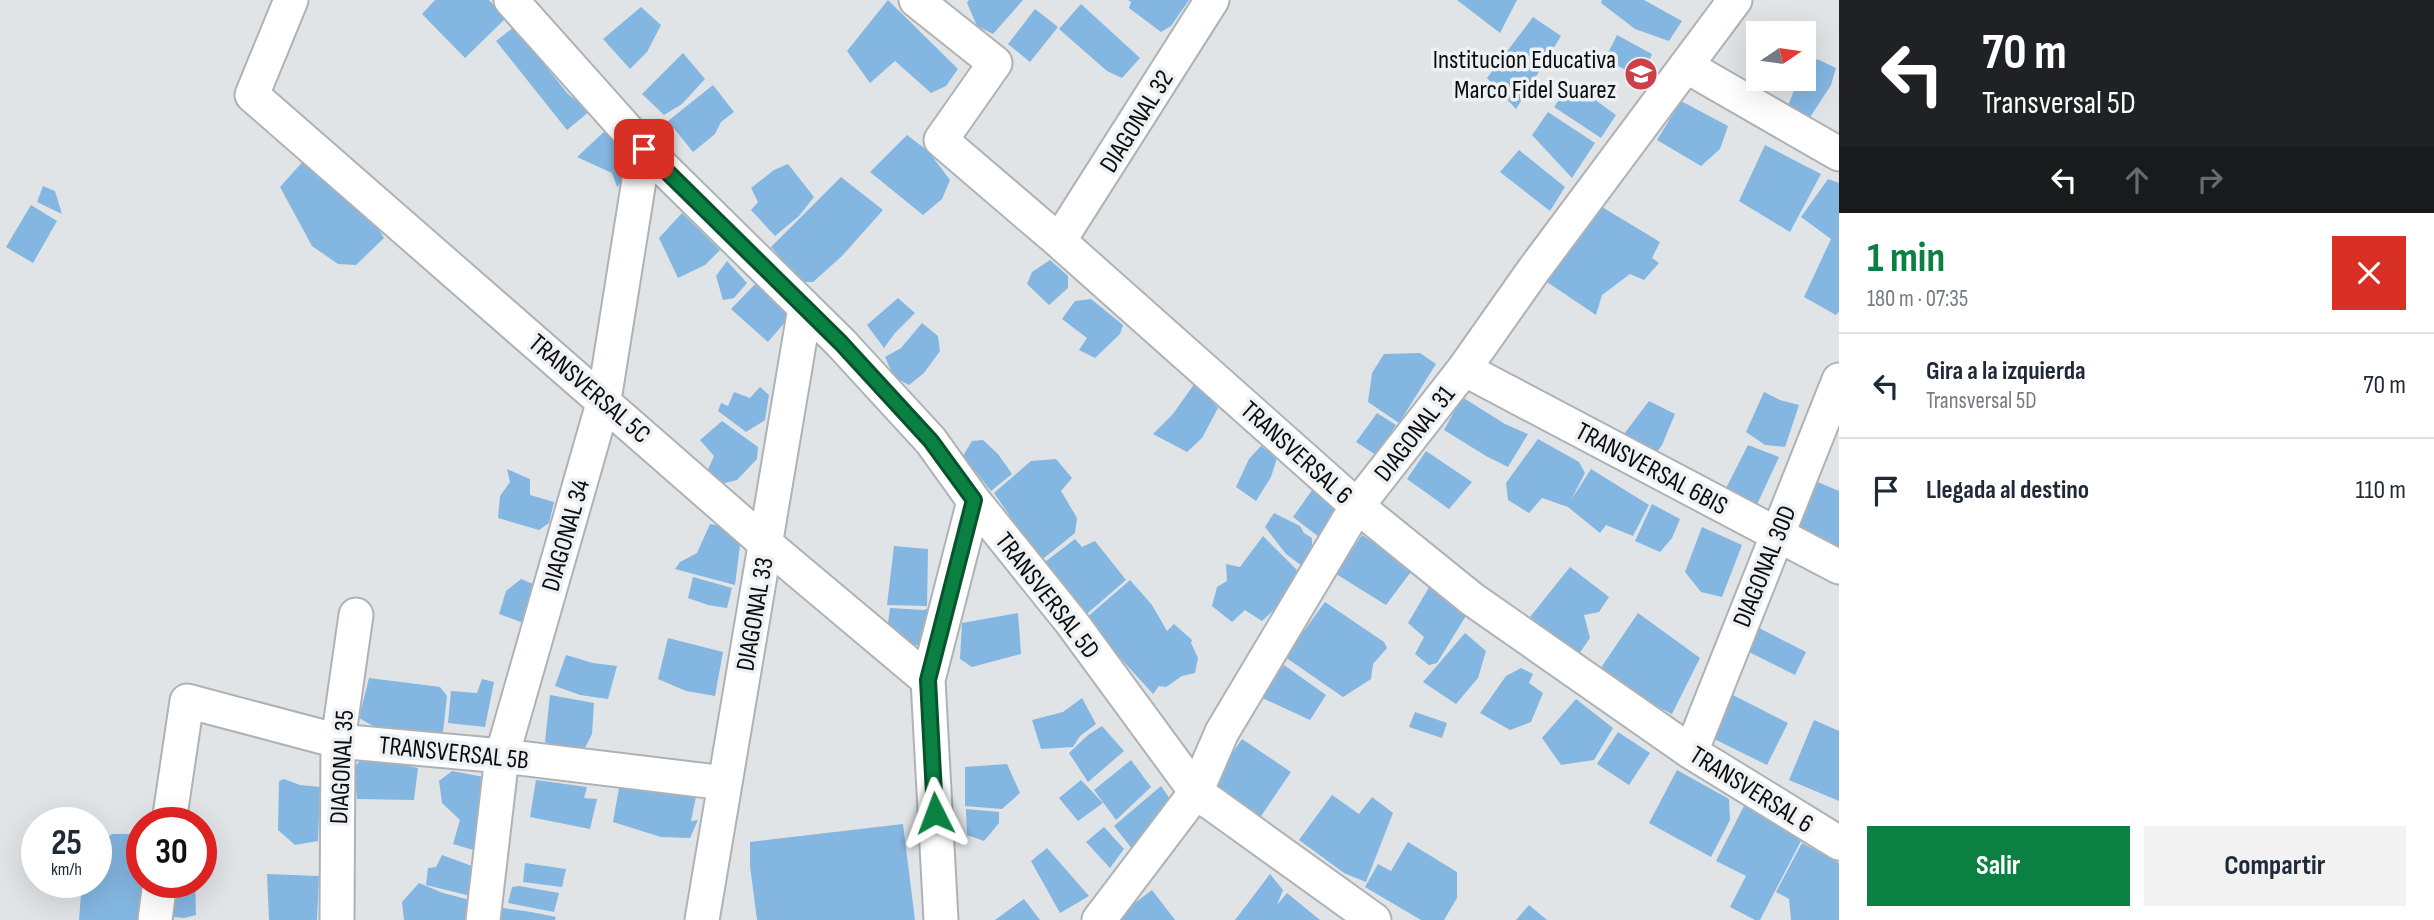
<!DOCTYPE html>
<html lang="es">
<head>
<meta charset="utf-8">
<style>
	:root { --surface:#fff; --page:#f2f2f3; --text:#1f2937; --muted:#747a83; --line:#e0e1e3; --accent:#0b8043 }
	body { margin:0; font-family:"Sofia Sans Condensed",sans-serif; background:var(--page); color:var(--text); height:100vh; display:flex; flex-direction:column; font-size:26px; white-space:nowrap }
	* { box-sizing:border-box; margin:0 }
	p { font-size:23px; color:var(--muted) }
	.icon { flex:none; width:38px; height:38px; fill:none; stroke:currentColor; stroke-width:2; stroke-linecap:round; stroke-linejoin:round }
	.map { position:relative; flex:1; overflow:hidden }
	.drawer { display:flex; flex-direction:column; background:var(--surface); width:595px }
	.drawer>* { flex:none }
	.hud { background:#202124; color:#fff; overflow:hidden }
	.needle { width:46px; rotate:77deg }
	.buttons { position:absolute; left:1746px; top:21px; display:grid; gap:14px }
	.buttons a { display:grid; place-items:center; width:70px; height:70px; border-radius:0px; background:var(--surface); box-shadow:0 7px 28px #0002; font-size:35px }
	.speed { position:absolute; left:21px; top:807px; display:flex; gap:14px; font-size:35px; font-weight:700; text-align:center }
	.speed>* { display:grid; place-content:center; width:91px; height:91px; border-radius:50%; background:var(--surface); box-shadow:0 7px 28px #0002; line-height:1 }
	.speed small { font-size:18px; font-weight:400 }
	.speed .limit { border:10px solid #d22; background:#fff; color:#111 }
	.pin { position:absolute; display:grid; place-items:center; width:60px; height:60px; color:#fff; margin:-30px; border-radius:14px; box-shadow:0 4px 10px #0006 }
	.me { position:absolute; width:77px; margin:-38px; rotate:357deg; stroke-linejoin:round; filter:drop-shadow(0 0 5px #0008) }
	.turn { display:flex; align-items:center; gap:24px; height:147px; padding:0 28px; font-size:32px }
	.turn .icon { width:91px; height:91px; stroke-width:2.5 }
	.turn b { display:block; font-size:49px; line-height:60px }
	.lanes { display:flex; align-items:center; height:66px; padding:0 28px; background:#0003; justify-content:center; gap:35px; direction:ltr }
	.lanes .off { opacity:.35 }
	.round { display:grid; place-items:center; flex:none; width:74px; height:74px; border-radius:0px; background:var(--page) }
	.summary { display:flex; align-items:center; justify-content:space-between; height:119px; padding:0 28px }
	h1 { font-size:42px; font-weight:700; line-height:52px; color:var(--accent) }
	.action { display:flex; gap:14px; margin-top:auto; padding:14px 28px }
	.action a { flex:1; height:80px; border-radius:0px; background:var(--accent); color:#fff; font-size:28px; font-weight:700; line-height:80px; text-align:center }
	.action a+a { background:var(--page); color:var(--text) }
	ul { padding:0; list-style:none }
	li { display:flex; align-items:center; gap:21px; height:105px; padding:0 28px; border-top:2px solid var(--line) }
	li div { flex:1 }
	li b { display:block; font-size:26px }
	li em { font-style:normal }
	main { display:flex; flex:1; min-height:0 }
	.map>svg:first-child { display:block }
</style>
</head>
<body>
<main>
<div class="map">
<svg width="1839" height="920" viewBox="0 0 1839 920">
	<rect width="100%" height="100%" fill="#e0e4e7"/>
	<!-- building -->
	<path fill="#83b6e1" d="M435,0H489L506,18L465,58L422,14Z
		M888,0L958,69L946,86L931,93L895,61L870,83L847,51Z
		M969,0H1023L993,34L977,26L967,3Z
		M1128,0H1189L1171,26L1161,32L1129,8L1131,2Z
		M1457,0H1517L1500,33Z
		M1602,0H1644L1682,21L1669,41L1635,29L1601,3Z
		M1081,4L1140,58L1122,78L1107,71L1059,29Z
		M641,7L661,25L647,52L630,69L603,39Z
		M1035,9L1058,27L1030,62L1008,44Z
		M1533,17L1561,36L1516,109L1487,78Z
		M514,27L568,94L590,111L567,130L496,41Z
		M1617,35L1652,54L1641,78L1605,59Z
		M683,53L705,79L682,104L664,115L642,94Z
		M1817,59L1836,68L1831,85L1807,122L1787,109L1794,90Z
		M1572,82L1583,91L1591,83L1598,88L1594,99L1616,115L1601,138L1554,107Z
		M713,85L734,112L721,122L715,134L693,152L668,121Z
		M1681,101L1728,126L1720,149L1701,166L1657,140Z
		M1548,112L1595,143L1572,178L1532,135Z
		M607,129L637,165L617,187L612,173L577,157Z
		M907,135L928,151L950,180L942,199L923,215L870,172Z
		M1765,145L1821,174L1790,232L1739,201Z
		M1519,150L1565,187L1550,211L1500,172Z
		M306,158L375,223L384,238L356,265L338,264L312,246L280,187Z
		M788,164L814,197L799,216L775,236L751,210L758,202L751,188L774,170Z
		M841,177L883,210L842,256L813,282H802L771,247Z
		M1828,179L1839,183V311L1836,315L1804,297L1831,239L1801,217Z
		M43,186L55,191L62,214L37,202Z
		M1597,204L1660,242L1652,258L1659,263L1644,280L1630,274L1602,295L1596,315L1544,280Z
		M31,205L57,221L33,263L6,247Z
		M682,213L720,250L705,265L678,278L659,238Z
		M1050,260L1068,276V288L1049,305L1027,284L1032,272Z
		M727,261L747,283L734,298L723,300L716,276Z
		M764,275L791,309L786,321L768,342L731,309Z
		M898,298L915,313L895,333L884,348L867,325Z
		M1091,299L1123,325L1120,334L1095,358L1079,350L1087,338L1062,319L1075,301Z
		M922,323L938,336L940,351L924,373L909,385L894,377L885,357L901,348Z
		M1420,353L1436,364L1399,423L1368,402L1372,373L1384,354Z
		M1195,383L1218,408L1202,438L1187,452L1153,434L1173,414Z
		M760,387L769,395L765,420L746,432L718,411L721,403L728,406L734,392L750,398Z
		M1764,392L1780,400L1799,405L1785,447L1765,445L1746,432Z
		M1462,397L1505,424L1528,434L1508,467L1486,456L1444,430Z
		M1649,401L1675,414L1662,445L1651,460L1618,442Z
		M1377,413L1396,425L1376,455L1356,442Z
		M722,421L758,447L757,459L737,480L721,484L706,474L714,456L700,440Z
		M1538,439L1579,462L1585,473L1571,500L1591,469L1649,505L1633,536L1606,525L1600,533L1568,507L1542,498L1529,513L1508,500L1506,483Z
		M983,440L998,454L1012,474L991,491L963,456L972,441Z
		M1748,445L1779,457L1754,511L1724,492Z
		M1261,446L1277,458L1271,477L1256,501L1236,487L1249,459Z
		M1426,451L1472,482L1449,509L1407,479Z
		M1056,459L1072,478L1061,491L1077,518L1075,533L1039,562L1024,543L1025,538L994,493L1031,461Z
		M507,469L530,479V495L554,502L549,523L539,530L498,518L500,496L510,482Z
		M1806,477L1839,491V554L1786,529Z
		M1320,479L1346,499L1333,524L1319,537L1293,517Z
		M1652,504L1680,519L1672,538L1660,552L1635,541Z
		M1274,513L1300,526L1304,533L1312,538V555L1302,566L1286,554L1265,527Z
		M710,524L742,530L735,585L675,569L680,562L697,553Z
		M1702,527L1742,545L1722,597L1701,592L1685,572Z
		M1362,535L1413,569L1386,605L1336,574Z
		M1263,536L1297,570L1289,591L1279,605L1262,621L1245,610L1232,622L1212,606L1217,587L1227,581L1226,564L1240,567Z
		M1075,539L1082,547L1095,541L1126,580L1082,618L1041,565Z
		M894,546L928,549L927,606L887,605Z
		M1570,567L1609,597L1599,612L1584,615L1590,638L1579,654L1530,617Z
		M693,577L732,588L727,608L708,605L688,598Z
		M521,579L543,588L529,625L499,614L506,591Z
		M1130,580L1152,605L1167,631L1174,624L1192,640L1191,643L1198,658L1195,673L1182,676L1166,687L1159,686L1153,694L1085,619Z
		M1431,584L1467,614L1437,663L1429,665L1415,654L1424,637L1408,623Z
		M1325,602L1384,642L1387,648L1373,664L1371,679L1343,697L1285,657Z
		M931,607L927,644L900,647L886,638L890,608L924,610Z
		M1018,613L1021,654L972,667L960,659L962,623Z
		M1638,613L1700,658L1672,714L1596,675Z
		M1750,627L1759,628L1806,652L1795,675L1741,648Z
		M1465,633L1486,651L1478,678L1456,704L1423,682Z
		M668,638L723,652L715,696L686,691L658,679Z
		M566,655L593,663L617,666L608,699L580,695L555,686Z
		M1284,665L1326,695L1310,720L1260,697Z
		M1521,668L1533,674L1529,683L1543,693L1531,722L1510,730L1480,713L1506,676Z
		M369,678L440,687L447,696L443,732H411L375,727L359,718Z
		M482,679L494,682L485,727L448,723L451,691L477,693Z
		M1727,692L1788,723L1767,765L1706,735Z
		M550,695L594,703L592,734L582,754L545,742Z
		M1082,698L1096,724L1080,736L1073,747L1041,749L1032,720L1063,712Z
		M1576,699L1613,728L1594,760L1561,765L1542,738Z
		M1415,712L1447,723L1442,738L1409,727Z
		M1814,720L1839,731V801L1789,780Z
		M1102,726L1124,751L1088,782L1069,753L1088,735Z
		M1618,732L1650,753L1629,785L1597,764Z
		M1242,739L1291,772L1259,819L1210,786Z
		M364,756L418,768L414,800L357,799L354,768Z
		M1131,760L1151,787L1116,820L1094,790Z
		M1007,764L1020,793L1002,809L965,806V767Z
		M1677,770L1729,799L1730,820L1711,857L1649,823Z
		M452,771L489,778L480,852L453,844L460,820L442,803L439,781Z
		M284,779L300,785L320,787L318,841L295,845L278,830L279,781Z
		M536,780L587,787L584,798L597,799L590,829L530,817Z
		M1081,780L1103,803L1078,821L1059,798Z
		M1161,786L1174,805L1133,850L1114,826Z
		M619,788L696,797L691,821L698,820L690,838L661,837L613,822Z
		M1332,795L1359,814L1372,797L1393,813L1366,882L1344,873L1299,840Z
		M1745,804L1804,835L1760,920H1755L1730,907L1746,876L1716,861Z
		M966,809L999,812V823L984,841L967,835Z
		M903,824L915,920H757L750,866V842Z
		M1104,827L1124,849L1110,868L1086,842Z
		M112,834H142L143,882L139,920H79L82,882H96V847Z
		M1408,842L1457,872V898L1444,920H1421L1365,887L1378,864L1391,871Z
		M1802,843L1839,863V920H1791L1789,899L1776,892Z
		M1047,848L1089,896L1060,913L1031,861Z
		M442,855L480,869L471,896L426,885L428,868L436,867Z
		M525,863L566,869L562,887L523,882Z
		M267,874L319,876L317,920H269Z
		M1270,874L1283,890L1277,905L1287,893L1320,920H1235Z
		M172,882H195L196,915L184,918L167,916Z
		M419,883L443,893L470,900L466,920H404L402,902Z
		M519,886L559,893L554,912L508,903L512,887Z
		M1152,890L1175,920H1112Z
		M1024,899L1040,920H995Z
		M1529,905L1547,920H1516Z
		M496,907L531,912L556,917L555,920H493Z"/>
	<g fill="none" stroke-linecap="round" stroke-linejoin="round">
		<defs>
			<path id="street" d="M291,0L252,95L766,544L928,680
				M511,0L644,149L841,343L931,441L974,501L1072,623L1196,792L1374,920
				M916,0L995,63L941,140L1059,241L1357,506L1472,599L1691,752L1839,843
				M1686,66L1839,154
				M1059,241L1212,0
				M1464,369L1839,567
				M1691,752L1839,380
				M169,822L187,701L338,741L502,756L725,783
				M155,920L160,882
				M337,920L338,741L356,615
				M483,920L502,756L604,400L644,149
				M702,920L805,308
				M941,920L928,680L974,501
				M1099,920L1196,792L1222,732L1357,506L1464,369L1533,271L1735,0"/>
		</defs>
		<!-- street casing -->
		<use href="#street" stroke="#afb2b5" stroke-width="37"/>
		<!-- street -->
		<use href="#street" stroke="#fff" stroke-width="33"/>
	</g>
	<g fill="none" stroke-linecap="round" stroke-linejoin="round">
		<defs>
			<path id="route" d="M644,149L841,343L931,441L974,500L928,680L935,813"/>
		</defs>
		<!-- route casing -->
		<use href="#route" stroke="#07532c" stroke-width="18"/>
		<!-- route -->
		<use href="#route" stroke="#0b8043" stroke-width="12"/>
	</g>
	<!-- icons -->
	<defs>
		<symbol id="school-disc" viewBox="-11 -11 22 22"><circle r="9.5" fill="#cf3f49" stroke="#eef1f4"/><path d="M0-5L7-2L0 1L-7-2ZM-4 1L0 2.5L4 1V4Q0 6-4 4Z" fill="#fff"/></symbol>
	</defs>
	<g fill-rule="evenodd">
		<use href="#school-disc" x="1622" y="55" width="38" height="38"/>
	</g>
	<g text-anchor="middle" stroke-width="7" stroke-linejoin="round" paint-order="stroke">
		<!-- poi labels -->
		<g font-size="26" fill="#0b0c0d" stroke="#eef1f4" text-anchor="end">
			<text x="1616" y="68">Institucion Educativa<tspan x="1616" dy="30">Marco Fidel Suarez</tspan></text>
		</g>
		<!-- street labels -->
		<g font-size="26" fill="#0b0c0d" stroke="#eef1f4">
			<text transform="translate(1136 121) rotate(-58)" y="9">DIAGONAL 32</text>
			<text transform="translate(590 388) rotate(41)" y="9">TRANSVERSAL 5C</text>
			<text transform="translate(1414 433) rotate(-52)" y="9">DIAGONAL 31</text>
			<text transform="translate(1297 452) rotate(42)" y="9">TRANSVERSAL 6</text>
			<text transform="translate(1652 468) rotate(28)" y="9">TRANSVERSAL 6BIS</text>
			<text transform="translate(565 535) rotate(-74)" y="9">DIAGONAL 34</text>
			<text transform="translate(1764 566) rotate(-68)" y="9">DIAGONAL 30D</text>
			<text transform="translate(1048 595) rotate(52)" y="9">TRANSVERSAL 5D</text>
			<text transform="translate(754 614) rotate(-80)" y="9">DIAGONAL 33</text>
			<text transform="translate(454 752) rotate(6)" y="9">TRANSVERSAL 5B</text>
			<text transform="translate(341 767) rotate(-87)" y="9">DIAGONAL 35</text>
			<text transform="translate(1752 789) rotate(32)" y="9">TRANSVERSAL 6</text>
		</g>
	</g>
</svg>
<div class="buttons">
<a><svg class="needle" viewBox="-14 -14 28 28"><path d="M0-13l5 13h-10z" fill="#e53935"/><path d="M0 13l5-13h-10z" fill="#747a83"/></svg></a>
</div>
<div class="speed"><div>25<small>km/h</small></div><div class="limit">30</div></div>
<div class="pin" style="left:644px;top:149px;background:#d93025"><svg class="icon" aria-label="arrive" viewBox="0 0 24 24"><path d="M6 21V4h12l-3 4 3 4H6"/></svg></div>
<svg class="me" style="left:935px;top:813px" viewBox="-20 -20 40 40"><path d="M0-17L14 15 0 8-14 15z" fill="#0b8043" stroke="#fff" stroke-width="4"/></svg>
</div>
<section class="drawer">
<div class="hud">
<div class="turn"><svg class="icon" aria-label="left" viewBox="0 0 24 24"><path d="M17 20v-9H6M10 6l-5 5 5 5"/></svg><div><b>70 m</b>Transversal 5D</div></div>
<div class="lanes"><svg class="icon" aria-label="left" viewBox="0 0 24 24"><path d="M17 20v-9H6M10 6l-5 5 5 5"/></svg><svg class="icon off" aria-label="ahead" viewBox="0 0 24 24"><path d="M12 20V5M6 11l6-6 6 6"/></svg><svg class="icon off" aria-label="right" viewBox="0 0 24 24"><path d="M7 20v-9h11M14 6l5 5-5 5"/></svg></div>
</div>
<div class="summary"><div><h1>1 min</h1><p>180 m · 07:35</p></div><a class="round" style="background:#d93025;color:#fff"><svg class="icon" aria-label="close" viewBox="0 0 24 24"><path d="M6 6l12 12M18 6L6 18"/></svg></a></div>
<ul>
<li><svg class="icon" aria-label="left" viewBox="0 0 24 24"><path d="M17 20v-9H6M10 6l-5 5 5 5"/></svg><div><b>Gira a la izquierda</b><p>Transversal 5D</p></div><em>70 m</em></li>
<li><svg class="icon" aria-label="arrive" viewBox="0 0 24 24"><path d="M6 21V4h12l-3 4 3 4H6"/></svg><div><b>Llegada al destino</b></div><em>110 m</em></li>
</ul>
<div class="action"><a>Salir</a><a>Compartir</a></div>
</section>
</main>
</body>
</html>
